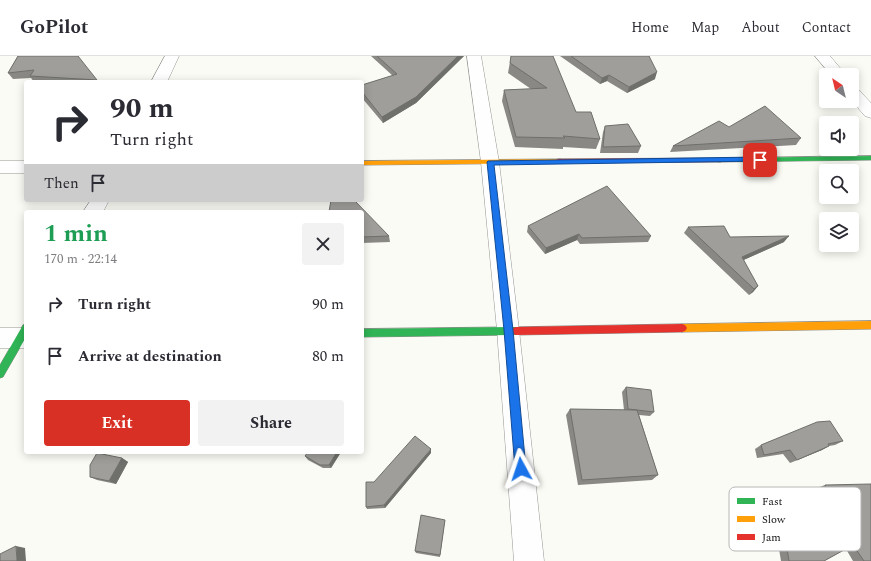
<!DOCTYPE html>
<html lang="en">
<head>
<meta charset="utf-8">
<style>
	:root { --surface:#fff; --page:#f2f2f3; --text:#2b2b33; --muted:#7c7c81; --line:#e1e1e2; --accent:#d93025 }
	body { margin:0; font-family:Spectral,serif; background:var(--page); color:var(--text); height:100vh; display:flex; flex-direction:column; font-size:15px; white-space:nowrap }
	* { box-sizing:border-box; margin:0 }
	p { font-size:13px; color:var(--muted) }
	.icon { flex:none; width:22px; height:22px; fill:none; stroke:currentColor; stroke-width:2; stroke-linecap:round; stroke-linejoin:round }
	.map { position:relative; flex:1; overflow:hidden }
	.side { position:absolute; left:24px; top:154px; width:340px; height:244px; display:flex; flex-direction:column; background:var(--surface); border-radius:4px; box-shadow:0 2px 10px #0003 }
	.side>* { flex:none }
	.top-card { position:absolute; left:24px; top:24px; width:340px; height:122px; border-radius:4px; box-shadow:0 2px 10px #0003; background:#fff; color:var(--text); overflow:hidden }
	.needle { width:26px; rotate:325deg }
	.controls { position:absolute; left:819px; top:12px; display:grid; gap:8px }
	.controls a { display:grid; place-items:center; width:40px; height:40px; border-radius:4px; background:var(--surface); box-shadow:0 2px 10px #0003; font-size:20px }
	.pin { position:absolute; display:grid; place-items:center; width:34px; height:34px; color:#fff; margin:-17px; border-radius:8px; box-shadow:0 2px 6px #0006 }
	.me { position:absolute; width:44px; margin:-22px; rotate:355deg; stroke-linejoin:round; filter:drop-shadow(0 0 3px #0008) }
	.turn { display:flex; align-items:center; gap:14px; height:84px; padding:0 20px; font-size:18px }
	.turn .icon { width:52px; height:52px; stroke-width:2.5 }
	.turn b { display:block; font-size:28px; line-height:34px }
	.then { display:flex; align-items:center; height:38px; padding:0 20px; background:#0003; gap:8px; font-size:15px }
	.round { display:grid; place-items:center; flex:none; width:42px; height:42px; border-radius:4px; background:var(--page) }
	.summary { display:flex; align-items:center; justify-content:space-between; height:68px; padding:0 20px }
	h1 { font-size:24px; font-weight:700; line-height:30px; color:#1e9e55 }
	.action { display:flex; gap:8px; margin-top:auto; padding:8px 20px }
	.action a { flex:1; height:46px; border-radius:4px; background:var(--accent); color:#fff; font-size:16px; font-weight:700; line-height:46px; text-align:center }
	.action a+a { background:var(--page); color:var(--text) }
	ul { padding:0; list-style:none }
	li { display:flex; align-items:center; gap:12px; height:52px; padding:0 20px }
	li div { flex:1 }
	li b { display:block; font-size:15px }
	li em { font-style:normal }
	header { display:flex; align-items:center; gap:24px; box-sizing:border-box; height:56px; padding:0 20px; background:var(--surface); border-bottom:1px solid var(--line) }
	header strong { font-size:19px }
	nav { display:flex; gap:22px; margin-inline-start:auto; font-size:14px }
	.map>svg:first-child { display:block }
</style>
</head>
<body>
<header>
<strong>GoPilot</strong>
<nav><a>Home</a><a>Map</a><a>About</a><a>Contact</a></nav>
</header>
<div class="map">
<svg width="871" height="505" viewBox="0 0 871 505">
	<rect width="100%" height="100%" fill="#fbfbf5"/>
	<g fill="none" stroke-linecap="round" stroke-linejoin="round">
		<defs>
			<path id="street" d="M165,0H179L167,26H151Z
				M467,0H481L499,106L519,274L544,505H514L497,274L481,106Z
				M815,0H830L846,19H831Z
				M852,30L857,32L871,47V62L865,60L852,45Z
				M0,105H26V117H0Z
				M91,144H109L103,156H83Z
				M0,272H26V292H0Z"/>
			<path id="fast" d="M871,100V104L718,106L714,104L718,102Z
				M26,268V281L3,321L0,322V309L23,269Z
				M516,271L519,272L521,275L519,278L516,279L362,281V273Z"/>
			<path id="slow" d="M558,103H561V107L362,109V105Z
				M871,265V273L682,276L679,275L677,272L679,269L682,268Z"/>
			<path id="jam" d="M718,102H721V106L558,107L554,105L558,103Z
				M682,268L685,269L687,272L685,275L682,276L516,279L513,278L511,275L513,272L516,271Z"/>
		</defs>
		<!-- street casing -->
		<use href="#street" stroke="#959593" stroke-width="1"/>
		<!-- fast casing -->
		<use href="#fast" stroke="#8c8c89" stroke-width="1"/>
		<!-- slow casing -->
		<use href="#slow" stroke="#8c8c89" stroke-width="1"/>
		<!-- jam casing -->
		<use href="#jam" stroke="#8c8c89" stroke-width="1"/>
		<!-- street -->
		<use href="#street" fill="#fefefe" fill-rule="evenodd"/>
		<!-- fast -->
		<use href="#fast" fill="#30b455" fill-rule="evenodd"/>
		<!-- slow -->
		<use href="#slow" fill="#ff9f0a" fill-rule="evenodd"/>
		<!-- jam -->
		<use href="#jam" fill="#e5322d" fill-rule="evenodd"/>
	</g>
	<!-- wall -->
	<path fill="#898884" d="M18,0L97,24L98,26H34L31,22L13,23L8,17Z
		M371,0H464L416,47L383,67L362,42V29L393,20Z
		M511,0L576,56L600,83L596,93L563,91V93L515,91L502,45L504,34L531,33L508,17Z
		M560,0H649L655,23L627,37L607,25L600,28Z
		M605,70L641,90L638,97H600L603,76Z
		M729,71L801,82L796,89L670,96L673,90Z
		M362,156L389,180L390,186L362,187Z
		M528,170L651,180L648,186L580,188L577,184L545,198L527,176Z
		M688,171L730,181L784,186L743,204L758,230L753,236L749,239L684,177Z
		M626,331L654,356L650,360L639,359L658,419L652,424L578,429L566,359L570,353L624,354L622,336Z
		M843,385L835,389L829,390L822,394L790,407L783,398L757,402L755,393L761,389Z
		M341,396L331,412H323L308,404L305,400Z
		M431,397L385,452L367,453L366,451L374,426Z
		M122,402L128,406L116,428L97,424L90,421Z
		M825,429L871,505H853L846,493L824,505H781L778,487L831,462L817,432Z
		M445,464L440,501L416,497L415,495Z"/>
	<!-- shaded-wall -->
	<path fill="#6f6f6c" d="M458,0H464L416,47L383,67L382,61Z
		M657,16L655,23L627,37L629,31Z
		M609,19L607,25L600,28L602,22Z
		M579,178L577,184L545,198L546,192Z
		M789,180L784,186L737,207L742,201Z
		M758,230L753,236L749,239L754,233Z
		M829,390L822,394L790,407L797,404Z
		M431,393V397L385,452L384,449Z
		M337,396H341L331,412L329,409Z
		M122,402L128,406L116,428L109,425Z
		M16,490L25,492L26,505H17Z"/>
	<!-- building -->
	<path fill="#9f9e9a" stroke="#6f6f6c" d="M18,0H78L97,24L30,20L34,14L8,17Z
		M377,0H458L416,41L382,61L362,36V29L397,18Z
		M511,0H553L576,56H591L600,83L563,80L565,82L516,81L504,34L547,32L510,7Z
		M571,0H649L657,16L629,31L609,19L602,22Z
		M765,50L801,82L673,90L719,65L729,71Z
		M628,68L641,90L603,91L605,70Z
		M607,130L651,180L582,182L579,178L546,192L528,170Z
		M331,144H354L389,180L362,181V156H329Z
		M724,170L730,181L789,180L742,201L758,230L754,233L688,171Z
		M626,331L651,334L654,356L637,354L628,353Z
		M570,353L637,354L658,419L582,424Z
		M830,365L843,385L828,388L829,390L797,404L790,394L764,399L761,389L817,366Z
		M415,380L431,393L384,449L366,451V426H374Z
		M308,396H337L329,409H320L305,400Z
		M97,397L122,402L109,425L90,421V409Z
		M871,428V505H864L853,489L824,505H789L786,485L840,459L825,429Z
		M421,459L445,464L440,499L415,495Z
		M16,490L17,505H0V498Z"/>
	<!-- route -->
	<path fill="#1a73e8" stroke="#114b97" d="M760,101L763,102V105L494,109L513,274L526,413L525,417L521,418L517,417L515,413L504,274L487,106L488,105Z"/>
	<!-- legend -->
	<rect x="729" y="431" width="132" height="64" rx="6" fill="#fff" stroke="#b7b7b7" stroke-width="1"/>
	<rect x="737" y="442" width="18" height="6" fill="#30b455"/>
	<rect x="737" y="460" width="18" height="6" fill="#ff9f0a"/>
	<rect x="737" y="478" width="18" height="6" fill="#e5322d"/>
	<g font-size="11" fill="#0f0f0f">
		<text x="762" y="449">Fast</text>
		<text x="762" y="467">Slow</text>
		<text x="762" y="485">Jam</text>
	</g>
</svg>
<div class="controls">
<a><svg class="needle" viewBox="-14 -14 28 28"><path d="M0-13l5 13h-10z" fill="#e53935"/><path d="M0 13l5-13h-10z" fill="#7c7c81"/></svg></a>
<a><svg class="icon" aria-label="sound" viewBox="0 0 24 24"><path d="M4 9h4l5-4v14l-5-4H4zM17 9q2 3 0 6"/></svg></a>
<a><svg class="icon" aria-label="search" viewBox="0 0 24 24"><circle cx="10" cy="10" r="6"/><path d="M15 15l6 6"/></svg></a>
<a><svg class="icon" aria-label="layers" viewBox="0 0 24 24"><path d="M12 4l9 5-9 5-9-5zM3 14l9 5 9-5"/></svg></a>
</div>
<div class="pin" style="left:760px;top:104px;background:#d93025"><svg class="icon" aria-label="arrive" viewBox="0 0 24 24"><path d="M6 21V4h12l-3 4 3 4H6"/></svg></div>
<svg class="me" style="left:521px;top:413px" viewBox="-20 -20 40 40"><path d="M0-17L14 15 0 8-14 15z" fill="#1a73e8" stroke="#fff" stroke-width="4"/></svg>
<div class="top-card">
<div class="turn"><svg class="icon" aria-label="right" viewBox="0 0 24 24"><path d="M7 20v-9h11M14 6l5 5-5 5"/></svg><div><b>90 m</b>Turn right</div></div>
<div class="then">Then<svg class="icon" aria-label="arrive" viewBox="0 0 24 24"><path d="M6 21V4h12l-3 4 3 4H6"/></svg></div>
</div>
<section class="side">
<div class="summary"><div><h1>1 min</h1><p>170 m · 22:14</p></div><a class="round"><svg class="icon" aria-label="close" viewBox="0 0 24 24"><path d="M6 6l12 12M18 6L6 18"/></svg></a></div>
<ul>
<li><svg class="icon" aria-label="right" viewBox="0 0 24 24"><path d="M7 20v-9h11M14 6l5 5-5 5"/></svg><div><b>Turn right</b></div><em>90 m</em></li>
<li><svg class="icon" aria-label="arrive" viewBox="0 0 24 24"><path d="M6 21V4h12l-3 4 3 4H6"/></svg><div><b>Arrive at destination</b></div><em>80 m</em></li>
</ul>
<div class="action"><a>Exit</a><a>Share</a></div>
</section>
</div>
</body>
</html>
